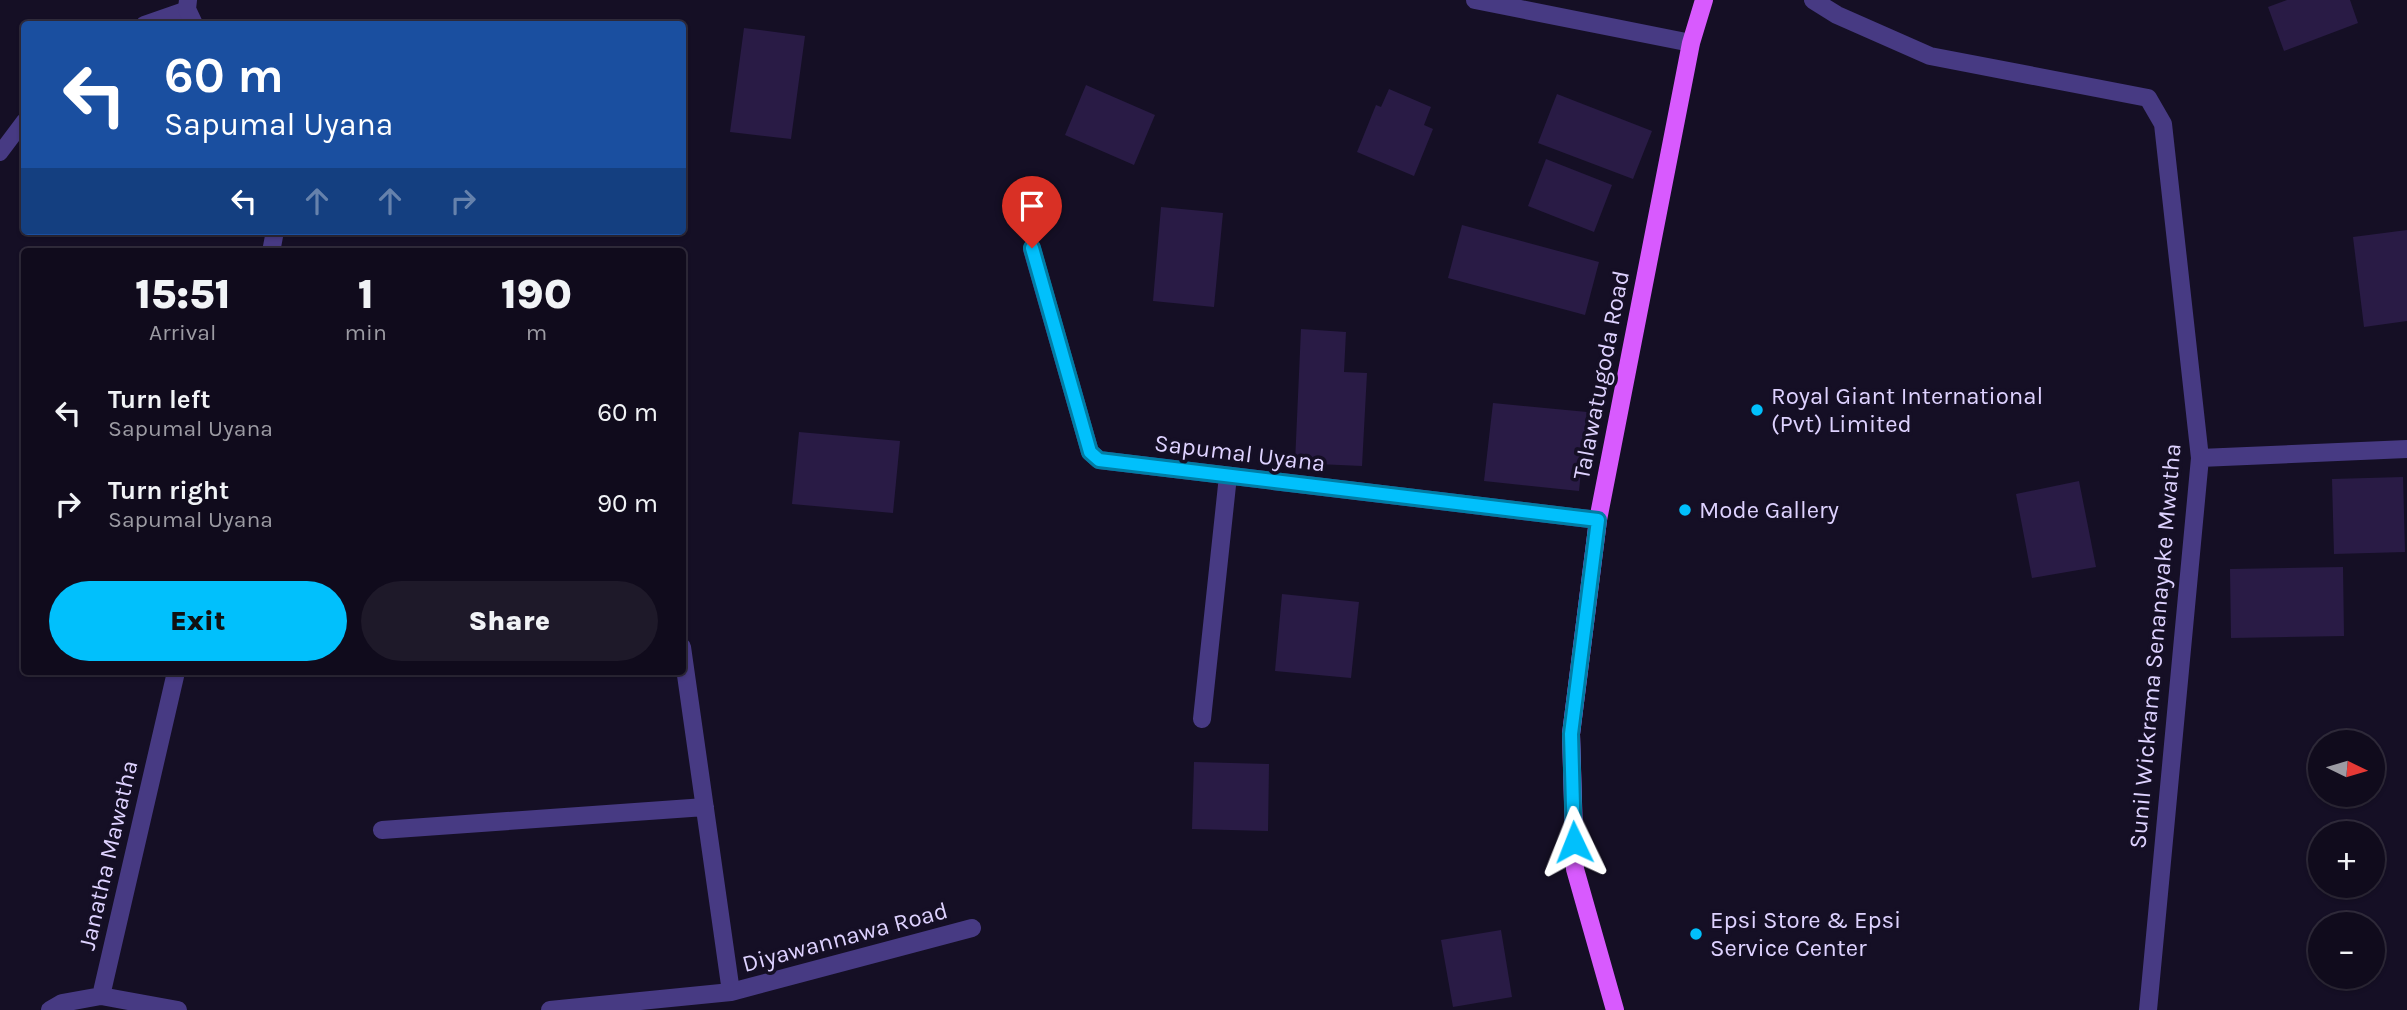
<!DOCTYPE html>
<html lang="en">
<head>
<meta charset="utf-8">
<style>
	:root { --surface:#100b1c; --page:#1e1929; --text:#f1f3f6; --muted:#9c9ba3; --line:#302b3b; --accent:#01c0fc }
	body { margin:0; font-family:Karla,sans-serif; background:var(--page); color:var(--text); height:100vh; display:flex; flex-direction:column; font-size:26px; white-space:nowrap }
	* { box-sizing:border-box; margin:0 }
	p { font-size:23px; color:var(--muted) }
	.icon { flex:none; width:38px; height:38px; fill:none; stroke:currentColor; stroke-width:2; stroke-linecap:round; stroke-linejoin:round }
	.map { position:relative; flex:1; overflow:hidden }
	.details { position:absolute; left:21px; top:248px; width:665px; height:427px; display:flex; flex-direction:column; background:var(--surface); border-radius:7px; box-shadow:0 2px 5px #0004,0 0 0 2px var(--line) }
	.details>* { flex:none }
	.top-card { position:absolute; left:21px; top:21px; width:665px; height:214px; border-radius:7px; box-shadow:0 2px 5px #0004,0 0 0 2px var(--line); background:#1a4fa0; color:#fff; overflow:hidden }
	.needle { width:46px; rotate:95deg }
	.fabs { position:absolute; left:2308px; top:730px; display:grid; gap:14px }
	.fabs a { display:grid; place-items:center; width:77px; height:77px; border-radius:50%; background:var(--surface); box-shadow:0 2px 5px #0004,0 0 0 2px var(--line); font-size:35px }
	.pin { position:absolute; display:grid; place-items:center; width:60px; height:60px; color:#fff; margin:-72px -30px; border-radius:50% 50% 50% 0; rotate:-45deg; box-shadow:0 0 7px #0007 }
	.pin .icon { rotate:45deg }
	.me { position:absolute; width:77px; margin:-38px; rotate:358deg; stroke-linejoin:round; filter:drop-shadow(0 0 5px #0008) }
	.turn { display:flex; align-items:center; gap:24px; height:147px; padding:0 28px; font-size:32px }
	.turn .icon { width:91px; height:91px; stroke-width:2.5 }
	.turn b { display:block; font-size:49px; line-height:60px }
	.lanes { display:flex; align-items:center; height:66px; padding:0 28px; background:#0003; justify-content:center; gap:35px; direction:ltr }
	.lanes .off { opacity:.35 }
	.eta { display:flex; justify-content:space-evenly; align-items:center; height:119px; text-align:center }
	.eta b { font-size:42px; font-weight:800; line-height:49px }
	.action { display:flex; gap:14px; margin-top:auto; padding:14px 28px }
	.action a { flex:1; height:80px; border-radius:42px; background:var(--accent); color:#111; font-size:28px; font-weight:800; line-height:80px; text-align:center }
	.action a+a { background:var(--page); color:var(--text) }
	ul { padding:0; list-style:none }
	li { display:flex; align-items:center; gap:21px; height:91px; padding:0 28px }
	li div { flex:1 }
	li b { display:block; font-size:26px }
	li em { font-style:normal }
	.map>svg:first-child { display:block }
</style>
</head>
<body>
<div class="map">
<svg width="2407" height="1010" viewBox="0 0 2407 1010">
	<rect width="100%" height="100%" fill="#150f25"/>
	<!-- building -->
	<path fill="#291b45" d="M2287,0H2350L2358,23L2284,51L2268,7Z
		M744,28L805,36L791,139L730,132Z
		M1086,85L1155,115L1134,165L1065,135Z
		M1389,89L1431,107L1424,125L1433,129L1414,176L1357,152L1376,105L1381,107Z
		M1557,94L1652,131L1633,179L1538,143Z
		M1546,159L1612,185L1594,232L1528,206Z
		M1161,207L1223,213L1214,307L1153,301Z
		M1462,225L1599,262L1585,315L1448,278Z
		M2407,230V321L2364,327L2353,237Z
		M1301,329L1346,332L1344,372L1367,373L1362,466L1295,463Z
		M1493,403L1587,412L1579,491L1484,481Z
		M799,432L900,441L893,513L792,504Z
		M2403,477L2405,552L2334,554L2332,479Z
		M2079,481L2096,567L2032,578L2016,494Z
		M2343,567L2344,636L2231,638L2230,569Z
		M1282,594L1359,602L1351,678L1275,671Z
		M1194,762L1269,764L1268,831L1192,829Z
		M1501,930L1512,997L1453,1007L1441,940Z"/>
	<g fill="none" stroke-linecap="round" stroke-linejoin="round">
		<!-- service -->
		<path stroke="#473a83" stroke-width="16" d="M144,24L187,9
			M0,153L24,121"/>
		<!-- minor -->
		<path stroke="#473a83" stroke-width="18" d="M188,0L187,9L194,24
			M1475,0L1691,43
			M1813,0L1837,15L1930,56L2148,98L2163,124L2200,458L2148,1010
			M1032,249L1090,452L1099,460L1598,520
			M271,252L275,231
			M2200,458L2407,449
			M1202,719L1228,476
			M382,830L705,807
			M731,992L972,928
			M101,996L178,1010
			M50,1010L62,1003L101,996L176,672
			M550,1010L731,992L682,647"/>
		<!-- primary -->
		<path stroke="#d85afe" stroke-width="18" d="M1615,1010L1575,869L1571,734L1598,520L1691,43L1704,0"/>
	</g>
	<g fill="none" stroke-linecap="round" stroke-linejoin="round">
		<defs>
			<path id="route" d="M1032,248L1090,452L1099,460L1598,520L1571,734L1574,842"/>
		</defs>
		<!-- route casing -->
		<use href="#route" stroke="#017da4" stroke-width="18"/>
		<!-- route -->
		<use href="#route" stroke="#01c0fc" stroke-width="12"/>
	</g>
	<!-- markers -->
	<g fill="#01c0fc" stroke="#150f25" stroke-width="2.5">
		<circle cx="1757" cy="410" r="7"/>
		<circle cx="1685" cy="510" r="7"/>
		<circle cx="1696" cy="934" r="7"/>
	</g>
	<g text-anchor="middle" stroke-width="7" stroke-linejoin="round" paint-order="stroke">
		<!-- street labels -->
		<g font-size="24" fill="#ded2ff" stroke="#150f25">
			<text transform="translate(1601 375) rotate(-79)" y="8">Talawatugoda Road</text>
			<text transform="translate(1240 453) rotate(7)" y="8">Sapumal Uyana</text>
			<text transform="translate(2155 646) rotate(-85)" y="8">Sunil Wickrama Senanayake Mwatha</text>
			<text transform="translate(108 855) rotate(-77)" y="8">Janatha Mawatha</text>
			<text transform="translate(845 937) rotate(-15)" y="8">Diyawannawa Road</text>
		</g>
		<!-- poi labels -->
		<g font-size="24" fill="#ded2ff" stroke="#150f25" text-anchor="start">
			<text x="1771" y="404">Royal Giant International<tspan x="1771" dy="28">(Pvt) Limited</tspan></text>
			<text x="1699" y="518">Mode Gallery</text>
			<text x="1710" y="928">Epsi Store &amp; Epsi<tspan x="1710" dy="28">Service Center</tspan></text>
		</g>
	</g>
</svg>
<div class="fabs">
<a><svg class="needle" viewBox="-14 -14 28 28"><path d="M0-13l5 13h-10z" fill="#e53935"/><path d="M0 13l5-13h-10z" fill="#9c9ba3"/></svg></a>
<a>+</a>
<a>−</a>
</div>
<div class="pin" style="left:1032px;top:248px;background:#d93025"><svg class="icon" aria-label="arrive" viewBox="0 0 24 24"><path d="M6 21V4h12l-3 4 3 4H6"/></svg></div>
<svg class="me" style="left:1574px;top:842px" viewBox="-20 -20 40 40"><path d="M0-17L14 15 0 8-14 15z" fill="#01c0fc" stroke="#fff" stroke-width="4"/></svg>
<div class="top-card">
<div class="turn"><svg class="icon" aria-label="left" viewBox="0 0 24 24"><path d="M17 20v-9H6M10 6l-5 5 5 5"/></svg><div><b>60 m</b>Sapumal Uyana</div></div>
<div class="lanes"><svg class="icon" aria-label="left" viewBox="0 0 24 24"><path d="M17 20v-9H6M10 6l-5 5 5 5"/></svg><svg class="icon off" aria-label="ahead" viewBox="0 0 24 24"><path d="M12 20V5M6 11l6-6 6 6"/></svg><svg class="icon off" aria-label="ahead" viewBox="0 0 24 24"><path d="M12 20V5M6 11l6-6 6 6"/></svg><svg class="icon off" aria-label="right" viewBox="0 0 24 24"><path d="M7 20v-9h11M14 6l5 5-5 5"/></svg></div>
</div>
<section class="details">
<div class="eta">
<div><b>15:51</b><p>Arrival</p></div>
<div><b>1</b><p>min</p></div>
<div><b>190</b><p>m</p></div>
</div>
<ul>
<li><svg class="icon" aria-label="left" viewBox="0 0 24 24"><path d="M17 20v-9H6M10 6l-5 5 5 5"/></svg><div><b>Turn left</b><p>Sapumal Uyana</p></div><em>60 m</em></li>
<li><svg class="icon" aria-label="right" viewBox="0 0 24 24"><path d="M7 20v-9h11M14 6l5 5-5 5"/></svg><div><b>Turn right</b><p>Sapumal Uyana</p></div><em>90 m</em></li>
</ul>
<div class="action"><a>Exit</a><a>Share</a></div>
</section>
</div>
</body>
</html>
